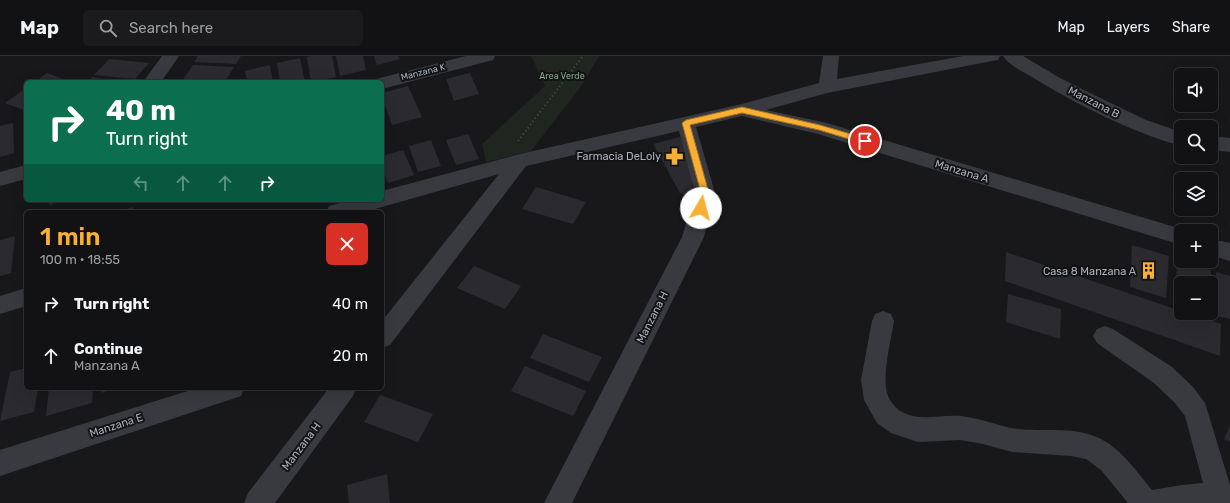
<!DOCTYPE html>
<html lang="en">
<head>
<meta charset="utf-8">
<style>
	:root { --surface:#121214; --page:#1b1b1d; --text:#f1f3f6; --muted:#9c9ea0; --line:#313234; --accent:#f8af33 }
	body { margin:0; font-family:Rubik,sans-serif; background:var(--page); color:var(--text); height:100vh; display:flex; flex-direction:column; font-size:15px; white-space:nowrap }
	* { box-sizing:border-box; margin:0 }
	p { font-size:13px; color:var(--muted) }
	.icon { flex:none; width:22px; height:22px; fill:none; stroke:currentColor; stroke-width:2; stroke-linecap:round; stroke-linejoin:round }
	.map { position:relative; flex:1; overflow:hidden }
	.panel { position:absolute; left:24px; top:154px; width:360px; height:180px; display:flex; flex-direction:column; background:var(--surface); border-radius:6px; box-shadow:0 4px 16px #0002,0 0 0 1px var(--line) }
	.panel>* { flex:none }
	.top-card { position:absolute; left:24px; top:24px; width:360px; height:122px; border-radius:6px; box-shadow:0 4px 16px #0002,0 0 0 1px var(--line); background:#0b6e4f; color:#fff; overflow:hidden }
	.fabs { position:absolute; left:1174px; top:12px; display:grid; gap:8px }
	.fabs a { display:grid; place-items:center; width:44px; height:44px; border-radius:6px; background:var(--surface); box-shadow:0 4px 16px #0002,0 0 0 1px var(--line); font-size:20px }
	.pin { position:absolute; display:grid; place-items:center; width:34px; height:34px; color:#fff; margin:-17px; border:2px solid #fff; border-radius:50%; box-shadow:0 1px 4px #0007 }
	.me { position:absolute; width:44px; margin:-22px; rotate:8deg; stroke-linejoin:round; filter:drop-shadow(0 0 3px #0008) }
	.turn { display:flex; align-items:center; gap:14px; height:84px; padding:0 16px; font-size:18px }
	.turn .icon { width:52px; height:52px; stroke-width:2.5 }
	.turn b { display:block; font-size:28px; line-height:34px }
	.lanes { display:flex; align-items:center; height:38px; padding:0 16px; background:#0003; justify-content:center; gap:20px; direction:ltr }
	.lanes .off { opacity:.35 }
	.round { display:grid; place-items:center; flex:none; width:42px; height:42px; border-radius:6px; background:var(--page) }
	.headline { display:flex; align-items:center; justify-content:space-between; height:68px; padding:0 16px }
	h1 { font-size:24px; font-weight:600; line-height:30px; color:var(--accent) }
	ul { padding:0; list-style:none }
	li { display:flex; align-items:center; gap:12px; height:52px; padding:0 16px }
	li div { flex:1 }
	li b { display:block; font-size:15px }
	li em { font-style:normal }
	header { display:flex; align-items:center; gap:24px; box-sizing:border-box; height:56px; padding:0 20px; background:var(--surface); border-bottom:1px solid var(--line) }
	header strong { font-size:19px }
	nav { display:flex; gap:22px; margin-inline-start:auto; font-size:14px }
	.search { width:280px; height:36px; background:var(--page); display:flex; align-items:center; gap:10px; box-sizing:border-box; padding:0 14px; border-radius:6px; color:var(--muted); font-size:15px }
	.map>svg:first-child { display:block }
</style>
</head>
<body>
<header>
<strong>Map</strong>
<div class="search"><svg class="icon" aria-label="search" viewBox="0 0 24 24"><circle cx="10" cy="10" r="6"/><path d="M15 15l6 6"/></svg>Search here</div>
<nav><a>Map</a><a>Layers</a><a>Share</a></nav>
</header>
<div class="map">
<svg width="1230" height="447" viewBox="0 0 1230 447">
	<rect width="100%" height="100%" fill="#18181b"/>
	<!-- green -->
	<path fill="#1e261f" d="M531,0H599L582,29L531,95L486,106L482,88L545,30Z"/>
	<!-- building -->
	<path fill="#2b2b2f" d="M198,0H241L236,8L194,6Z
		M311,0H332L336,21L311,26L307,1Z
		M336,0H363L366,14L340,20Z
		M374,0H398L400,3L377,9Z
		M300,2L305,26H280L277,7Z
		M109,3L149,7L135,23L94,19Z
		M193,9L234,11L225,26L182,25Z
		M270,9L273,26H247L245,15Z
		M47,17L71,26H35Z
		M470,17L479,38L454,45L446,23Z
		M92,21L121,25V26H87Z
		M408,30L422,61L392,69L382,41V37Z
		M26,32V55L5,47Z
		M13,67L14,97L0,101V70Z
		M468,78L479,103L456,109L446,84Z
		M680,81L693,112L692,141L680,137L653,88Z
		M431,84L441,110L418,116L409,90Z
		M403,94L414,119L388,127L382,111V100Z
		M536,131L586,146L573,168L522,153Z
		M50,144H67L49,149Z
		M133,151V156H117Z
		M15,180L11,217L0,220V184Z
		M1132,189L1169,200L1166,242L1130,231Z
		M1006,196L1181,255V257H1187L1221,268L1220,300L1005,225Z
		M1177,204L1211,214V227H1181V248L1175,246Z
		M474,210L521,230L505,253L457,232Z
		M1216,216L1230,220V263L1217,260Z
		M1008,238L1061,253L1060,283L1006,266Z
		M543,278L602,301L589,326L530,302Z
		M525,310L586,335L573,360L511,335Z
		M26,312V332H38L34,356L0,365L10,316Z
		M49,332H93L92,347L46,360Z
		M101,332H117L101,337Z
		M380,339L433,358L418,386L364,366Z
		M1230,369V386L1224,383Z
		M387,418L390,447H349L347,429Z"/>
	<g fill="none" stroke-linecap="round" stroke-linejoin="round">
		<!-- path -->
		<path stroke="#3f4147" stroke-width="2" stroke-dasharray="1.5 2.5" stroke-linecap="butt" d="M518,85L583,0"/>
		<!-- minor -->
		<path fill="#393a40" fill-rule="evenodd" d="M162,0H179L161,26H143Z
			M466,0H495L493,4L382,33V26H374L376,23Z
			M823,0H839L837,23L963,0H1000L998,4L992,5L827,37L766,54L827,67L1188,175H1181V189L818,78L742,60L696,71L715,137L704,181L572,447H544L682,181L695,137L679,75L526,110L390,289L382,292V265L499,118L364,156H326L329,150L351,144H382V135L520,98L742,48L819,27Z
			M1003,0H1023L1060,22L1094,39L1146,64L1181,76V90C1129,75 1078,49 1032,21C1022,15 1009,9 1003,0Z
			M1211,80L1230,82V96L1211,94Z
			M26,109V123L0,130V116Z
			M1211,183L1230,187V205L1211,199Z
			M26,232V250L0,258V240Z
			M883,255L891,258L894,265C891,284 881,322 888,340C890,345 895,351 899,354C918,367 939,358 961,360C978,362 994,368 1011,372C1040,377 1074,369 1101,383C1122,394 1137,416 1152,434L1182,429L1203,427L1185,360L1175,347L1154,327L1097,287L1093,280L1097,273L1105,270L1113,273L1172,311L1193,331L1205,347L1230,429V447H1128L1101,414L1086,403L1071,400L1012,396L983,388L960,384L918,386L891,377L877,367L864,344L861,324L872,265L875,258Z
			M197,332H244L241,340L232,343L0,420V394Z
			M329,332H356L353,340L275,447H244L248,437Z"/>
	</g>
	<!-- route -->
	<path fill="#f8af33" stroke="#a17221" d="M742,51L820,69L868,83L869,85L865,88L819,74L742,57L690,69L709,137L704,154H698L697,152L701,137L682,67L686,64Z"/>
	<!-- icons -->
	<defs>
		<symbol id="pharmacy-bare" viewBox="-9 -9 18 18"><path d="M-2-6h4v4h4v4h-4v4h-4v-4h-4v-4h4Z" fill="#f8af33" stroke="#131316" stroke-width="2.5" paint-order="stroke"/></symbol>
		<symbol id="building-bare" viewBox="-9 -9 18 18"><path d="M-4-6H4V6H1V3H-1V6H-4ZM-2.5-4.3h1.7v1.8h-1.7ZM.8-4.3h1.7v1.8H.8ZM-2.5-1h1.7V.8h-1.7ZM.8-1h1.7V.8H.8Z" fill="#f8af33" stroke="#131316" stroke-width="2.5" paint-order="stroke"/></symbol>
	</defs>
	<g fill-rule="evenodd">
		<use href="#pharmacy-bare" x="662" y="88" width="25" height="25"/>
		<use href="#building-bare" x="1136" y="202" width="25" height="25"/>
	</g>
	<g text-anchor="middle" stroke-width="4" stroke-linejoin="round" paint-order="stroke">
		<!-- far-street labels -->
		<g font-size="9" fill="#aab0bb" stroke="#131316">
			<text transform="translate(423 16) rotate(-14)" y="3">Manzana K</text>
		</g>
		<!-- far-park labels -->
		<g font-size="9" fill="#81a682" stroke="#131316">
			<text x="562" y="23">Area Verde</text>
		</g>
		<!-- street labels -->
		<g font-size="11" fill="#aab0bb" stroke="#131316">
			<text transform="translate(1094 46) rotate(27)" y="4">Manzana B</text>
			<text transform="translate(962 115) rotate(17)" y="4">Manzana A</text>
			<text transform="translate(652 261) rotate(-63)" y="4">Manzana H</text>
			<text transform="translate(116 369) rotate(-18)" y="4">Manzana E</text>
			<text transform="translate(301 390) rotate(-53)" y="4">Manzana H</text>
		</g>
		<!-- poi labels -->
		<g font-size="11" fill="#aab0bb" stroke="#131316" text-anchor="end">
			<text x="661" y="104">Farmacia DeLoly</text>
			<text x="1136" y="219">Casa 8 Manzana A</text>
		</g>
	</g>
</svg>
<div class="fabs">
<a><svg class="icon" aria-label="sound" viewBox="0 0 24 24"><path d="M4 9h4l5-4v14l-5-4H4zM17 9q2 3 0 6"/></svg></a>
<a><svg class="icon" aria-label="search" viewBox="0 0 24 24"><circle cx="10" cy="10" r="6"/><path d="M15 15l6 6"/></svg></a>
<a><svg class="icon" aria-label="layers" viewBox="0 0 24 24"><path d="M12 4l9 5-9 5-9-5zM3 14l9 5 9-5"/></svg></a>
<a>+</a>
<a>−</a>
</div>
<div class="pin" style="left:865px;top:85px;background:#d93025"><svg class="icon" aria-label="arrive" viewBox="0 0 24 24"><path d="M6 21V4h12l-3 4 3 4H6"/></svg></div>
<svg class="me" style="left:701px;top:152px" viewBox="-20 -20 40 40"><circle r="19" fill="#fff"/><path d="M0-13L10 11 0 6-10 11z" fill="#f8af33"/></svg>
<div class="top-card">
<div class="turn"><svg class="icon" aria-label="right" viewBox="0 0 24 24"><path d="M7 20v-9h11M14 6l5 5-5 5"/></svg><div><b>40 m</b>Turn right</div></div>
<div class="lanes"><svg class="icon off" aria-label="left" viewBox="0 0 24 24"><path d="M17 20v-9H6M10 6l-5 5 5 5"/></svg><svg class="icon off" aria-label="ahead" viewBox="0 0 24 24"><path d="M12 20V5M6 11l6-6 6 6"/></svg><svg class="icon off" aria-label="ahead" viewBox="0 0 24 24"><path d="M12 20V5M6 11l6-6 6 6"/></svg><svg class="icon" aria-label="right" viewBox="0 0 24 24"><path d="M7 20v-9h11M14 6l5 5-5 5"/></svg></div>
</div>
<section class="panel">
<div class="headline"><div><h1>1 min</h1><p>100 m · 18:55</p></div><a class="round" style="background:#d93025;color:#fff"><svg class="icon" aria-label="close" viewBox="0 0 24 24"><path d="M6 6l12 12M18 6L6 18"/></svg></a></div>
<ul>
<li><svg class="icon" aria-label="right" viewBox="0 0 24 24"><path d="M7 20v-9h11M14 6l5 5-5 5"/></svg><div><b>Turn right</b></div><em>40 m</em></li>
<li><svg class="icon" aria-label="ahead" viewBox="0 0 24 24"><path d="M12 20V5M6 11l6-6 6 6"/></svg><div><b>Continue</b><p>Manzana A</p></div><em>20 m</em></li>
</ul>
</section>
</div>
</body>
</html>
